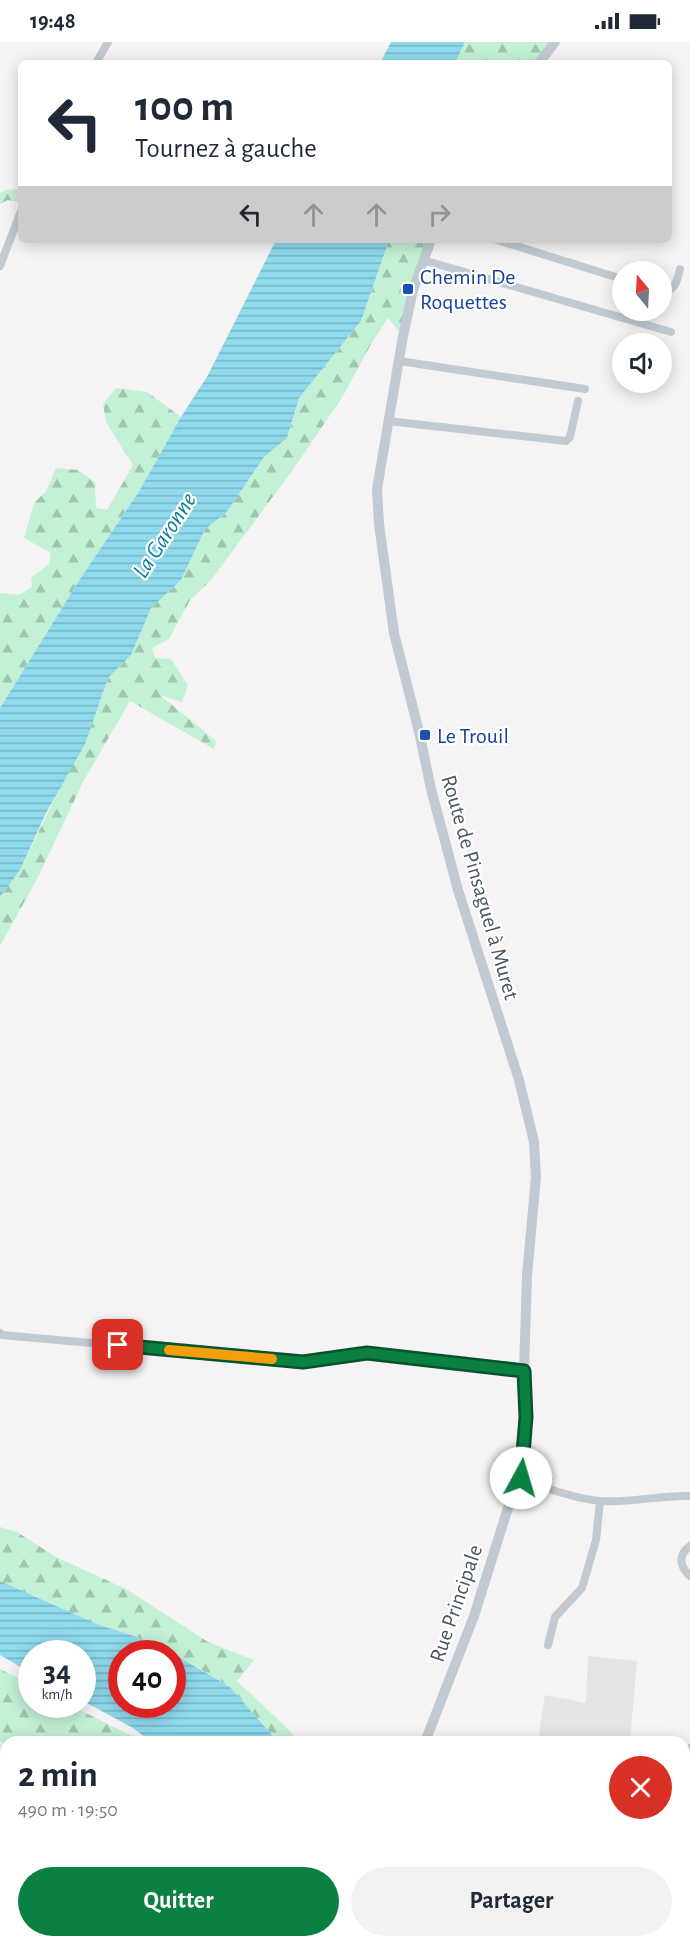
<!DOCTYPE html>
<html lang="fr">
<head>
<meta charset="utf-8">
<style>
	:root { --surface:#fff; --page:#f2f2f3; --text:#1f2937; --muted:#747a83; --accent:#0b8043 }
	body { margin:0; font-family:"Alegreya Sans",sans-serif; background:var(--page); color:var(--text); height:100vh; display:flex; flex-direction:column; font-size:22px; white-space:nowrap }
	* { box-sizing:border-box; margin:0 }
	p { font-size:20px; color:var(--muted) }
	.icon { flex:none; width:33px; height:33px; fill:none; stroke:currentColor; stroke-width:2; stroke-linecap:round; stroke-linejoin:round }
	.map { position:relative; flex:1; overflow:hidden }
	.details { position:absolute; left:0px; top:1694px; width:690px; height:212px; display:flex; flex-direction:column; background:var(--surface); border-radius:18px 18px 0 0; box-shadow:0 3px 15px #0003 }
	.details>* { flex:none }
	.guide { position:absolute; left:18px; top:18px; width:654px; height:183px; border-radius:9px; box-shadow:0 3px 15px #0003; background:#fff; color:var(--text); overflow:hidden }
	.needle { width:39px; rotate:342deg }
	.buttons { position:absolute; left:612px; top:219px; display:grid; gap:12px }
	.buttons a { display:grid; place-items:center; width:60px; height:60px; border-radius:50%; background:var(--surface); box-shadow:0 3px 15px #0003; font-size:30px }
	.speed { position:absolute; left:18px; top:1598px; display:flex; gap:12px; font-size:30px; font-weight:700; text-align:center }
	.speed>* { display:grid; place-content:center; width:78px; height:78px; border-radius:50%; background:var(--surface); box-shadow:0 3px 15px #0003; line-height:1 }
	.speed small { font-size:15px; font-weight:400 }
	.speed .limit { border:9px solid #d22; background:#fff; color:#111 }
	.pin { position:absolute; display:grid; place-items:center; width:51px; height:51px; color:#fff; margin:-26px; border-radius:12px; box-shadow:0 3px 9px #0006 }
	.me { position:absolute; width:66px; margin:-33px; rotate:6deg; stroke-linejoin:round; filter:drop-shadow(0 0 4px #0008) }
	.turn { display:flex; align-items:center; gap:21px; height:126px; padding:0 18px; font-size:27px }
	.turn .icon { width:78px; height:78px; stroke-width:2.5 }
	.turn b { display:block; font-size:42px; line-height:51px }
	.lanes { display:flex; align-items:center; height:57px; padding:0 18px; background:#0003; justify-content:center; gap:30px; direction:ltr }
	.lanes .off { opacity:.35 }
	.round { display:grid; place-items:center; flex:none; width:63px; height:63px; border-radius:32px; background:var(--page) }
	.head { display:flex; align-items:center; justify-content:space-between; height:102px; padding:0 18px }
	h1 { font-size:36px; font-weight:700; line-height:45px }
	.cta { display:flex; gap:12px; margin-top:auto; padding:12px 18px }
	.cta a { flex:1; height:69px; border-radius:36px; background:var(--accent); color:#fff; font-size:24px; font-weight:700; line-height:69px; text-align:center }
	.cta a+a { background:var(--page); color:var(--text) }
	.status { display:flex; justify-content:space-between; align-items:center; height:42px; padding:0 30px; background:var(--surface); direction:ltr }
	.status svg { height:16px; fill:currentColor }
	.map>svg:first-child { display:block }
</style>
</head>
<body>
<div class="status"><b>19:48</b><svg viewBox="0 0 49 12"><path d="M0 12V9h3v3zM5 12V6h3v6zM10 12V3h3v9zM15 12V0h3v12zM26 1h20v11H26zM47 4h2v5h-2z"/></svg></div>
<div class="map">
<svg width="690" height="1904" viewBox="0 0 690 1904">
	<defs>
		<pattern id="forest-firs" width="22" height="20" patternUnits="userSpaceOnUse" patternTransform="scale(1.5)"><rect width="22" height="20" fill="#c3f1d5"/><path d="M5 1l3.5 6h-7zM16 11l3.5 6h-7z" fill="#a0c6b0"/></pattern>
		<pattern id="water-rules" width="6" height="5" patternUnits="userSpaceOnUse" patternTransform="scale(1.5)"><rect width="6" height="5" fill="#90daee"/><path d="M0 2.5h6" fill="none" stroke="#78b4c4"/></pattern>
	</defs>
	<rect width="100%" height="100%" fill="#f5f3f3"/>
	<!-- education -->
	<path fill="#e6e4e5" d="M588,1614L637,1619L630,1699H538L545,1653L586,1661Z"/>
	<!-- forest -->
	<path fill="url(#forest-firs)" d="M465,0H555L539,21H455Z
		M21,147V154L18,160L8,158L0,162V151L6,148Z
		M389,198H431L403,294L388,276L371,302L343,354L292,429L211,538L190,558L169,597L152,606L155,616L171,617L188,643L182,660L160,653L216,699L214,707L130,659L83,740L37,837L0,904V855L20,828L96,671L108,636L131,613L151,566L181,538L205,487L226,471L264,415L287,396L299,356L361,279Z
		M116,346L147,350L181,375L138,451L80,537L0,666V551L19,553L32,545L31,536L49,522L51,511L24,496L34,461L46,449L56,426L78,428L95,440L96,466L107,468L133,423L106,380L103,362Z
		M0,1485L17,1490L56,1515L126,1547L208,1600L254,1618L237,1639L287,1686L298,1699H277L230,1645L180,1615L149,1599L97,1582L0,1539Z
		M0,1627L31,1643L32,1662H68L142,1699L6,1700V1703L0,1699Z
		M153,1899H287L289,1904H149Z"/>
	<!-- water -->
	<path fill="url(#water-rules)" d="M391,0H465L455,21H380Z
		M276,198H389L361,279L299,356L287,396L264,415L226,471L205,487L181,538L151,566L131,613L108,636L85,702L46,771L20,828L0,855V666L80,537L138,451L181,375L208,333Z
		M0,1539L97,1582L149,1599L172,1611H122V1662H172V1611L230,1645L277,1699H150L133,1686L83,1659L82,1611H32L31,1631L0,1613Z
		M304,1899H382L383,1904H306Z"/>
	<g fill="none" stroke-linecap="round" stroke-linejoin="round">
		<!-- minor -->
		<path stroke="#c1cad2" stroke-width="8" d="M96,21L108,0
			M497,198L622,237
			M423,218L671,290
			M0,224L21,169
			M662,249C676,250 677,238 680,227
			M399,319L585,347
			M388,379L566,399L570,395L578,359
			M0,1291L2,1293L303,1320L367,1311L524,1329
			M521,1436C538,1445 582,1458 601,1459C631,1461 660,1453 690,1454
			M690,1504C678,1513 679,1524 690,1534
			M548,1603L555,1575L582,1546L596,1498L600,1459
			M684,1710L690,1706
			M684,1725H690
			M684,1840L690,1847
			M432,1899V1904
			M595,1904L596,1899"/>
		<!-- tertiary -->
		<path stroke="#c1cad2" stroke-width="10" d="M539,21L555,0
			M425,1700L474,1574L508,1466L521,1436L526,1375L524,1329L527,1234L536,1135L534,1100L519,1038L458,848L431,747L420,694L394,591L379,482L377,447L403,294L413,248L431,198
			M496,1899L504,1904"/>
	</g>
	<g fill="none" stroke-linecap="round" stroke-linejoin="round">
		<defs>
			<path id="route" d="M118,1303L303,1320L367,1311L524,1329L526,1375L521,1436"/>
		</defs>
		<!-- route casing -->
		<use href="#route" stroke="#07532c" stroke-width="15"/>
		<!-- route -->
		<use href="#route" stroke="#0b8043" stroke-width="10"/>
		<!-- slow -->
		<path stroke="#f59e0b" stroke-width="10" d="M169,1308L272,1317"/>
	</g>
	<!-- markers -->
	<g fill="#1a4fb4" stroke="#fff" stroke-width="2">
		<rect x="402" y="241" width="12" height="12" rx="3"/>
		<rect x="419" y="687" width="12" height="12" rx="3"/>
	</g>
	<g text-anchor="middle" stroke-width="4.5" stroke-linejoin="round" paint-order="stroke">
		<!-- transit labels -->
		<g font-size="22" fill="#164399" stroke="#fff" text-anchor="start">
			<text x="420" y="242">Chemin De<tspan x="420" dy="25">Roquettes</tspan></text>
			<text x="437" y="701">Le Trouil</text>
		</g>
		<!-- street labels -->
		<g font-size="22" fill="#4a5661" stroke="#fff">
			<text transform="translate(481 845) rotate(74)" y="8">Route de Pinsaguel à Muret</text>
			<text transform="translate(455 1561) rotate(-71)" y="8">Rue Principale</text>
		</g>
		<!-- water labels -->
		<g font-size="24" font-style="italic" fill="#0c7c9b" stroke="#fff">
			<text transform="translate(164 493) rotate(-57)" y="8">La Garonne</text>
		</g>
	</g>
</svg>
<div class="buttons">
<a><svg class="needle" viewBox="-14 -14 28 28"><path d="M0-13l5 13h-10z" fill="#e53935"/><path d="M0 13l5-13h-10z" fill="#747a83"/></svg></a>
<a><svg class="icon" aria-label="sound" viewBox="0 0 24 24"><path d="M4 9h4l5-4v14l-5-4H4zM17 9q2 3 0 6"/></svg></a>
</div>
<div class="speed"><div>34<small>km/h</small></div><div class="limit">40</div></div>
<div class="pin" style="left:118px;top:1303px;background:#d93025"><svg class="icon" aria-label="arrive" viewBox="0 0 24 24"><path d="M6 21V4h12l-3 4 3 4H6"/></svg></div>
<svg class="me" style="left:521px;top:1436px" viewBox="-20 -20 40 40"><circle r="19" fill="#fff"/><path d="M0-13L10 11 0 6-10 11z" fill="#0b8043"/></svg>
<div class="guide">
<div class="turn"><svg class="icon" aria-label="left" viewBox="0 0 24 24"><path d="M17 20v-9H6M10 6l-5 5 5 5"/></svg><div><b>100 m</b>Tournez à gauche</div></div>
<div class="lanes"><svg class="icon" aria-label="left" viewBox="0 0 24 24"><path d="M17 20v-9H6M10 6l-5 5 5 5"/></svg><svg class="icon off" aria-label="ahead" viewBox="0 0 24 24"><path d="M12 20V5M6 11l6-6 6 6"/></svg><svg class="icon off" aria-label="ahead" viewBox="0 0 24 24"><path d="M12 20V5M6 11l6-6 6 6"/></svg><svg class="icon off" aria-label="right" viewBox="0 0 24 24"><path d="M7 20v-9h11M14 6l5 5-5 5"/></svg></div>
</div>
<section class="details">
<div class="head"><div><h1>2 min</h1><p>490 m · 19:50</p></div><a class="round" style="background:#d93025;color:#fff"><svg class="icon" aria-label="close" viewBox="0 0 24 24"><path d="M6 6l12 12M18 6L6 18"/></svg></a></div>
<div class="cta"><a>Quitter</a><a>Partager</a></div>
</section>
</div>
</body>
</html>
